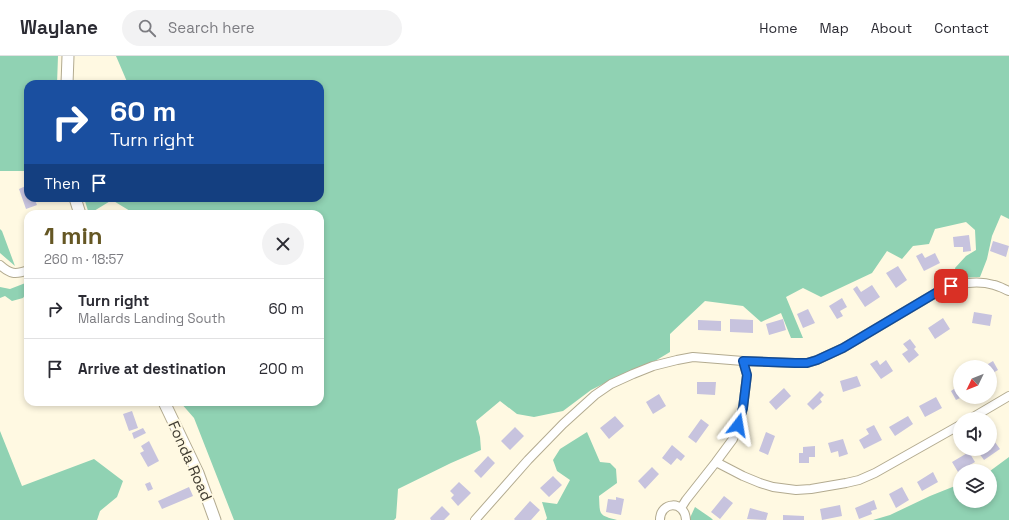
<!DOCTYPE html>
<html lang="en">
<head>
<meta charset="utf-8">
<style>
	:root { --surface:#fff; --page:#f2f2f3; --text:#2b2b33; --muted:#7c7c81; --line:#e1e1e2; --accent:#655724 }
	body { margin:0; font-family:"Space Grotesk",sans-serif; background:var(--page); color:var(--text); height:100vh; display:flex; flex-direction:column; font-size:15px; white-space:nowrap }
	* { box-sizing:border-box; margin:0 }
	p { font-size:13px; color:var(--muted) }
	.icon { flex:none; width:22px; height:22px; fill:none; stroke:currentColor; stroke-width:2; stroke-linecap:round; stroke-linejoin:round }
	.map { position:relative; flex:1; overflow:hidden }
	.panel { position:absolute; left:24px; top:154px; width:300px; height:196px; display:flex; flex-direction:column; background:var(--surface); border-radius:12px; box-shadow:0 2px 6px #0003 }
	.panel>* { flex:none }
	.banner { position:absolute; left:24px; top:24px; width:300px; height:122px; border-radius:12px; box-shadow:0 2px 6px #0003; background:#1a4fa0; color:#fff; overflow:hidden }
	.needle { width:26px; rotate:227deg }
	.controls { position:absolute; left:953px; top:304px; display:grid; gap:8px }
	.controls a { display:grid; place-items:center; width:44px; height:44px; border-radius:50%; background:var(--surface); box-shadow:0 2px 6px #0003; font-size:20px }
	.pin { position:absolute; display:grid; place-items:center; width:34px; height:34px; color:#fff; margin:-17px; border-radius:8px; box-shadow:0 2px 6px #0006 }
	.me { position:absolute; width:44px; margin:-22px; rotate:14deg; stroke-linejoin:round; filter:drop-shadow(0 0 3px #0008) }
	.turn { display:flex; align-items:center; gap:14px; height:84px; padding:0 20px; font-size:18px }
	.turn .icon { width:52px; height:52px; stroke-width:2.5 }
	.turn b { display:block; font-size:28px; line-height:34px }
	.then { display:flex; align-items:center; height:38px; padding:0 20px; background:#0003; gap:8px; font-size:15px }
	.round { display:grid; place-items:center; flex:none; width:42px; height:42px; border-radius:21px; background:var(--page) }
	.head { display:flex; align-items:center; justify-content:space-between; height:68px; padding:0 20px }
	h1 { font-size:24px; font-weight:600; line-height:30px; color:var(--accent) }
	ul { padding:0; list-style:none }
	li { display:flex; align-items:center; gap:12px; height:60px; padding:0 20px; border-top:1px solid var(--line) }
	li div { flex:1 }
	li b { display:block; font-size:15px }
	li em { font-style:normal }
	header { display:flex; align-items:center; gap:24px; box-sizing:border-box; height:56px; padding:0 20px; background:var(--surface); border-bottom:1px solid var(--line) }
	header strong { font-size:19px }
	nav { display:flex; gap:22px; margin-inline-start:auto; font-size:14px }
	.search { width:280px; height:36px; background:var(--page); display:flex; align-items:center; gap:10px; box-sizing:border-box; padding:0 14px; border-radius:22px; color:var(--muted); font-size:15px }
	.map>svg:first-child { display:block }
</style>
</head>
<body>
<header>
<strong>Waylane</strong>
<div class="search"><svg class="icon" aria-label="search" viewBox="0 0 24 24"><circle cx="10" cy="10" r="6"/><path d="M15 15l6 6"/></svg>Search here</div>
<nav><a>Home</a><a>Map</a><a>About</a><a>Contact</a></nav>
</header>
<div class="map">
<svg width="1009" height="464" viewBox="0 0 1009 464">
	<rect width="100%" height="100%" fill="#fff9e2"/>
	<!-- forest -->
	<path fill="#90d2b3" d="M0,0H58L57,28H28V115H0Z
		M116,0H1009V163L1001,159L992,180L987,203L980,221L957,222L955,212L966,200L976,194L975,174L966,166L935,173L929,188L913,190L902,203L887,195L872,217L821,241L803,232L786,241L803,282H791L781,257L761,266L743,250L705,245L670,278V296L655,305L621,319L591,334L563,355L534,361L517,358L500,345L476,365L480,381L481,394L451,407L398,433L396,462L394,464H234L194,362L180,346H320V158H237L229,154L224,158H135L112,144L89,158L84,142H320V28H128Z
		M0,173L2,175L15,210L0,197Z
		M28,226V235L23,242L12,245L5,240L0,242V231L10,233Z
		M0,375L22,430L94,403L123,425L117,441L100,455L97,464H0Z
		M587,376L600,406L610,407L616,413L617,427L599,440C600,459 598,459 617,464H546L547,462L542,446L557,448L570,424L557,415L553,404L560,393Z
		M1009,401V464H873L890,459L930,440L960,428V445H990V415Z
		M695,451L711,462L713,464H689Z"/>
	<!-- building -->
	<path fill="#c7c3de" d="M28,129V142H34L37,149L26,153L19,133Z
		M969,179L971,195L963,196V191H954L953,181Z
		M993,185L1009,190L1006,201L990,195Z
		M922,197L925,202L935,197L940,207L924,215L916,200Z
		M898,210L907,224L896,232L886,217Z
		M872,229L880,241L865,251L853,233L857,230L861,236Z
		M842,242L847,251L840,255L843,260L837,263L829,250Z
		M808,253L815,267L803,272L797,258Z
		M974,256L992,259L990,270L972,267Z
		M943,262L950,273L935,283L928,272Z
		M730,263L753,264V277L730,276Z
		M783,263L786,274L769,279L766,268Z
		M698,264L721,265V275L698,274Z
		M910,283L916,291L914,293L919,299L909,307L902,298L908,294L903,288Z
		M877,304L880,309L886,304L893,315L881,323L870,308Z
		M993,305L998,314L991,318L994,323L990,326V311H983Z
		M857,320L861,330L843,336L840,325Z
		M697,326H716L715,339L697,338Z
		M960,329V342L956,344L951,335Z
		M784,332L791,340L776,354L769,346Z
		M820,335L824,339L820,343L822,346L813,354L807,348Z
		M659,338L666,350L653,358L646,346Z
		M936,341L942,352L925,361L919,350Z
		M132,355L138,372L129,375L123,358Z
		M615,360L624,370L609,383L600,372Z
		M908,360L913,368L895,380L889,371Z
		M701,363L709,369L696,387L688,381Z
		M874,369L882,384L864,393L859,384L869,378L866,373Z
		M515,371L524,380L510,394L501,385Z
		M143,372L146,377L134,383L132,377Z
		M766,376L775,380L768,399L759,395Z
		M992,382L1000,393L984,404L976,393H990V383Z
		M843,383L848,398L839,401L838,395L831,397L828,387Z
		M149,385L159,405L148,411L140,397L144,395L141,390Z
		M672,389L685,400L681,405L677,402L671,409L662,402Z
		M815,390V401H809V407H799V397H803V391Z
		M969,396L975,406L958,416L952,406Z
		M488,400L495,407L481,422L474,415Z
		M652,411L659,418L645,433L638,425Z
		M933,416L938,426L922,435L917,426Z
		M553,420L562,429L549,441L540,432Z
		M150,426L153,433L148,435L145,428Z
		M459,426L471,437L458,450L451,442L454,439L450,435Z
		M189,431L193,440L162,453L158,445Z
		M902,431L909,444L896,452L889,438Z
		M724,440L733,447L720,463L711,456Z
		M616,441L624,443L621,459L606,456L608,443L616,444Z
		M874,444L877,453L871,455L872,458L859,463L855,452Z
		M530,445L540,454L531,464H515L514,463Z
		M840,449L842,460L822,464L820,453Z
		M442,450L450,458L444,464H431L430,462Z
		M750,452L768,457L766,464L747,463Z
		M783,459L804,460V464H783Z"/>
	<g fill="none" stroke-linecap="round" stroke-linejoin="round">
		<defs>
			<path id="street" d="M0,209C10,218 15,219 28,214
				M970,363L1009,340
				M716,406L743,420L760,427L773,431L796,434L811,433L846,427L859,424L875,417L960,369
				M681,452L686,444L716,406L733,383L738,369L743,352L747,319L743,305
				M475,464L528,404L563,368L595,339L611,328L633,318L653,310L677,304L693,301L743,305L795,307H807L817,304L843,292L939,235C956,228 975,223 994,229C999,230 1004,233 1009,235
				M660,464C660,445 685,444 686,464"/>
			<path id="secondary" d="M67,28L68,0
				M75,142L80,158
				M164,346L198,417L215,464"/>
		</defs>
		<!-- street casing -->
		<use href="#street" stroke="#b3ab90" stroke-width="10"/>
		<!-- secondary casing -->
		<use href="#secondary" stroke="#b3ab90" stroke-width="13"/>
		<!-- street -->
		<use href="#street" stroke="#fff" stroke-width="8"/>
		<!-- secondary -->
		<use href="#secondary" stroke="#fff" stroke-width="11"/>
	</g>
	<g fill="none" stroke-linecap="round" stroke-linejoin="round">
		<defs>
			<path id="route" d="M738,369L743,352L747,319L743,305L795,307H807L817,304L843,292L939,235L951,230"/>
		</defs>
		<!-- route casing -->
		<use href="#route" stroke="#114b97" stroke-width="10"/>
		<!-- route -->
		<use href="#route" stroke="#1a73e8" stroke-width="7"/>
	</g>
	<g text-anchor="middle" stroke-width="4" stroke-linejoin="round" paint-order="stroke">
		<!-- street labels -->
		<g font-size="15" fill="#403c31" stroke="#fff9e2">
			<text transform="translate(190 405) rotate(66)" y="5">Fonda Road</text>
		</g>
	</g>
</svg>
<div class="controls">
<a><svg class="needle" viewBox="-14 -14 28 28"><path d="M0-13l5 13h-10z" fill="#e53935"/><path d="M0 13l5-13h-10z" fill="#7c7c81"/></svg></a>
<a><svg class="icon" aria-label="sound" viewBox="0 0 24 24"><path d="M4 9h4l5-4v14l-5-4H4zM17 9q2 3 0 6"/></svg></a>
<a><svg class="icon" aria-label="layers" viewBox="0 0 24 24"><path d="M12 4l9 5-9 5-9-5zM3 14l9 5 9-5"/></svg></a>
</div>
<div class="pin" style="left:951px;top:230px;background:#d93025"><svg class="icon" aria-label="arrive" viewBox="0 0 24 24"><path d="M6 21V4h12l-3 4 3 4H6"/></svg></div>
<svg class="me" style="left:738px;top:369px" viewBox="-20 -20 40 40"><path d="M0-17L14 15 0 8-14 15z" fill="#1a73e8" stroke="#fff" stroke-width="4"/></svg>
<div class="banner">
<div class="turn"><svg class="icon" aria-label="right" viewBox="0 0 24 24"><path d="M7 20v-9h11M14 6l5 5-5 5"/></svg><div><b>60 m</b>Turn right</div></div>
<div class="then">Then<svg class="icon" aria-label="arrive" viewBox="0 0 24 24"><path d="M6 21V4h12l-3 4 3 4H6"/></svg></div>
</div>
<section class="panel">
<div class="head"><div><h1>1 min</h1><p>260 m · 18:57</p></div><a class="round"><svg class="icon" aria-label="close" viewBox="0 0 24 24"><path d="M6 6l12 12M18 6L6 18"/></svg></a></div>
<ul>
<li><svg class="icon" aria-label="right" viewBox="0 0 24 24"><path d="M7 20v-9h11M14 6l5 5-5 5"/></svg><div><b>Turn right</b><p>Mallards Landing South</p></div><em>60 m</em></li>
<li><svg class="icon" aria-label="arrive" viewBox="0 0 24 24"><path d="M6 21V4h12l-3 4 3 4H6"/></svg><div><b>Arrive at destination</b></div><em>200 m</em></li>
</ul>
</section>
</div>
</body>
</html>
